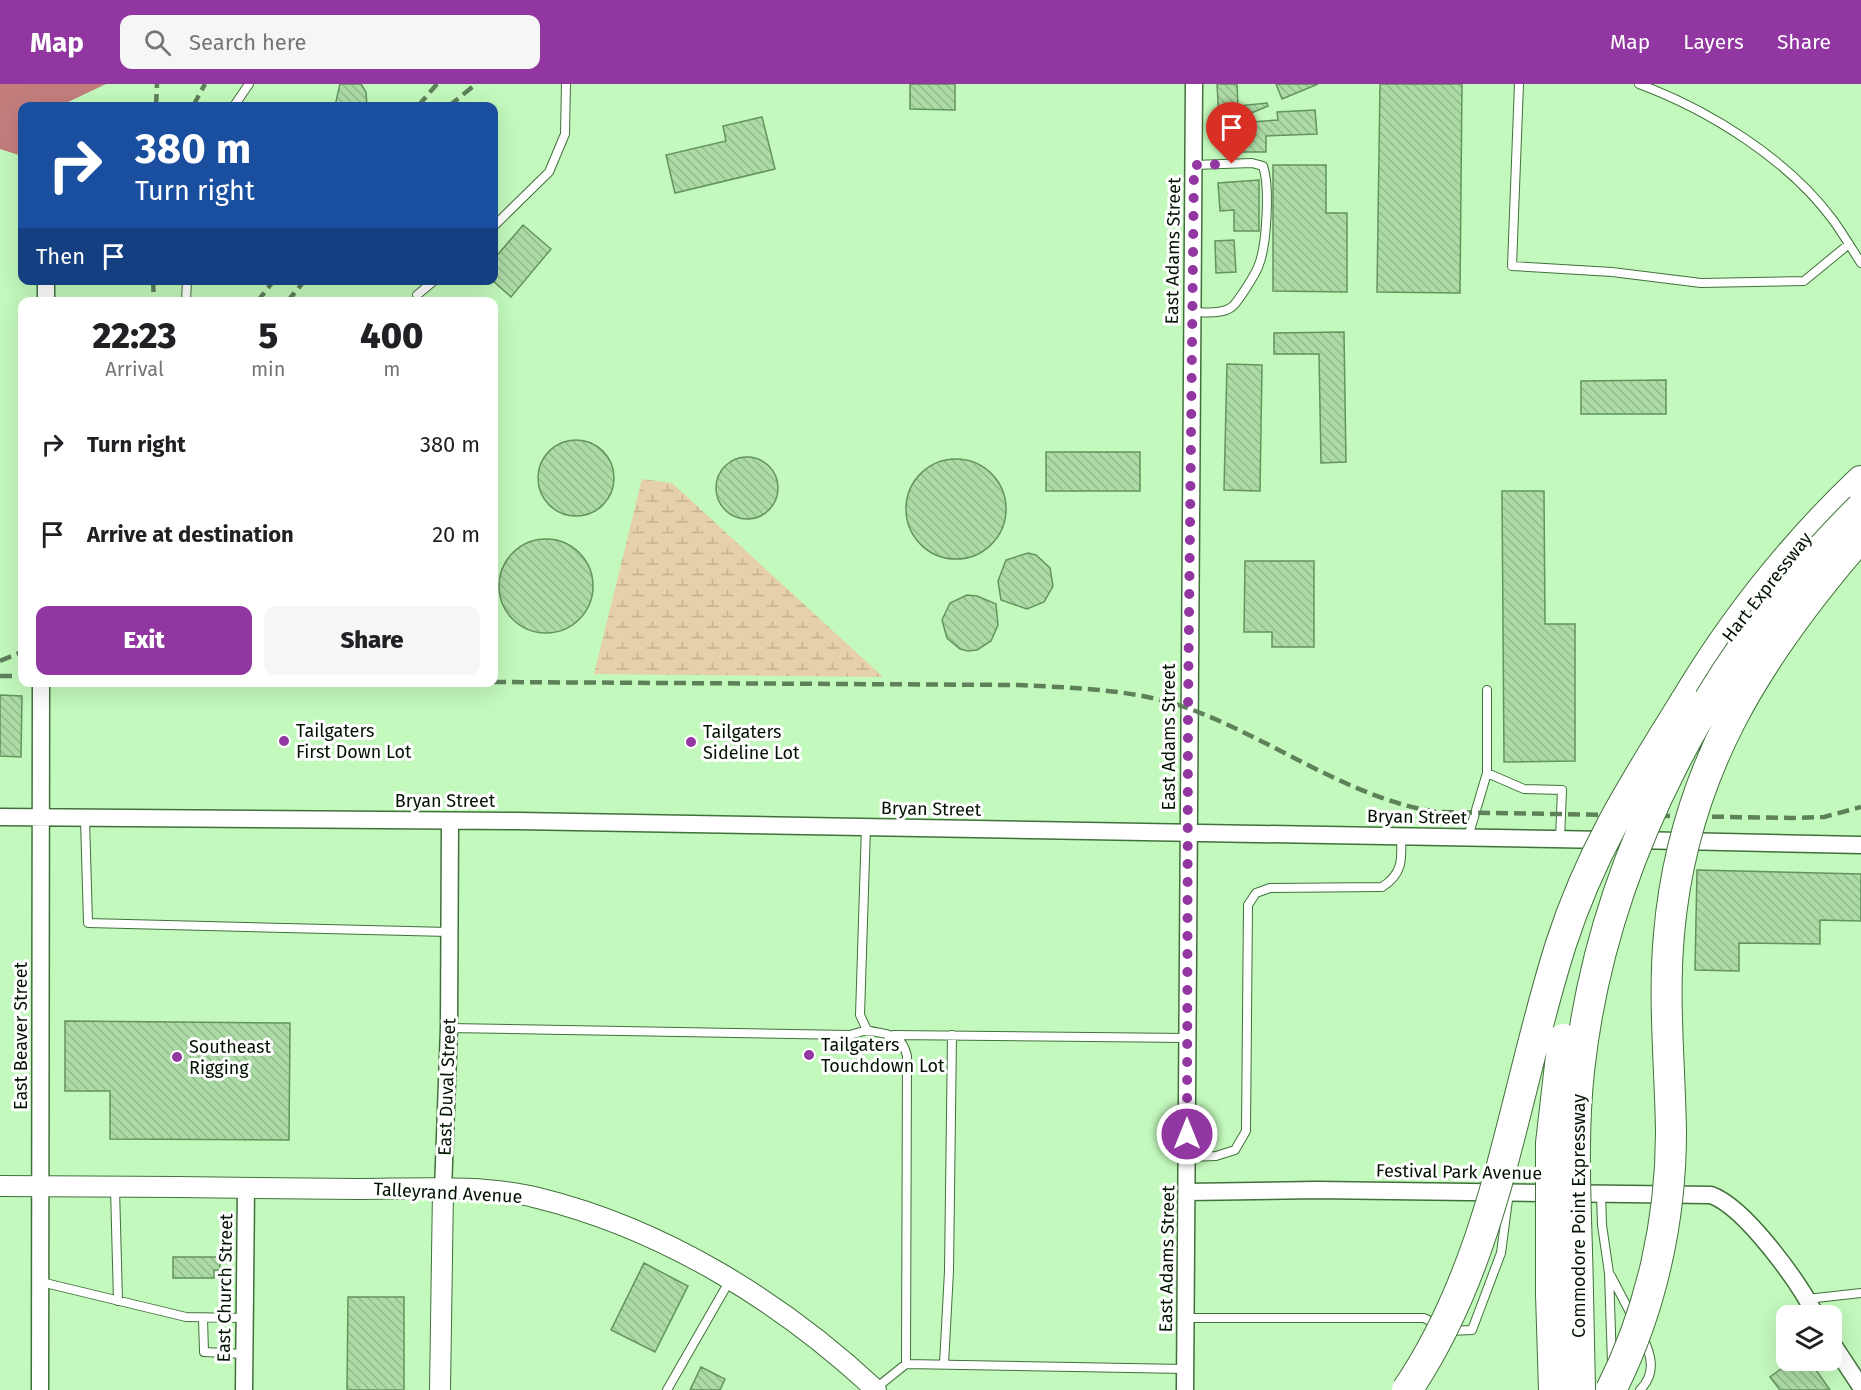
<!DOCTYPE html>
<html lang="en">
<head>
<meta charset="utf-8">
<style>
	:root { --surface:#fff; --page:#f6f6f6; --text:#202124; --muted:#757577; --accent:#9236a1 }
	body { margin:0; font-family:"Fira Sans",sans-serif; background:var(--page); color:var(--text); height:100vh; display:flex; flex-direction:column; font-size:22px; white-space:nowrap }
	* { box-sizing:border-box; margin:0 }
	p { font-size:20px; color:var(--muted) }
	.icon { flex:none; width:33px; height:33px; fill:none; stroke:currentColor; stroke-width:2; stroke-linecap:round; stroke-linejoin:round }
	.map { position:relative; flex:1; overflow:hidden }
	.side { position:absolute; left:18px; top:213px; width:480px; height:390px; display:flex; flex-direction:column; background:var(--surface); border-radius:12px; box-shadow:0 6px 24px #0002 }
	.side>* { flex:none }
	.hud { position:absolute; left:18px; top:18px; width:480px; height:183px; border-radius:12px; box-shadow:0 6px 24px #0002; background:#1a4fa0; color:#fff; overflow:hidden }
	.fabs { position:absolute; left:1776px; top:1221px; display:grid; gap:12px }
	.fabs a { display:grid; place-items:center; width:66px; height:66px; border-radius:12px; background:var(--surface); box-shadow:0 6px 24px #0002; font-size:30px }
	.pin { position:absolute; display:grid; place-items:center; width:51px; height:51px; color:#fff; margin:-62px -26px; border-radius:50% 50% 50% 0; rotate:-45deg; box-shadow:0 0 6px #0007 }
	.pin .icon { rotate:45deg }
	.me { position:absolute; width:66px; margin:-33px; rotate:0deg; stroke-linejoin:round; filter:drop-shadow(0 0 4px #0008) }
	.turn { display:flex; align-items:center; gap:21px; height:126px; padding:0 18px; font-size:27px }
	.turn .icon { width:78px; height:78px; stroke-width:2.5 }
	.turn b { display:block; font-size:42px; line-height:51px }
	.then { display:flex; align-items:center; height:57px; padding:0 18px; background:#0003; gap:12px; font-size:22px }
	.eta { display:flex; justify-content:space-evenly; align-items:center; height:102px; text-align:center }
	.eta b { font-size:36px; font-weight:800; line-height:42px }
	.cta { display:flex; gap:12px; margin-top:auto; padding:12px 18px }
	.cta a { flex:1; height:69px; border-radius:12px; background:var(--accent); color:#fff; font-size:24px; font-weight:800; line-height:69px; text-align:center }
	.cta a+a { background:var(--page); color:var(--text) }
	ul { padding:0; list-style:none }
	li { display:flex; align-items:center; gap:18px; height:90px; padding:0 18px }
	li div { flex:1 }
	li b { display:block; font-size:22px }
	li em { font-style:normal }
	header { display:flex; align-items:center; gap:36px; box-sizing:border-box; height:84px; padding:0 30px; background:var(--accent); color:#fff }
	header strong { font-size:28px }
	nav { display:flex; gap:33px; margin-inline-start:auto; font-size:21px }
	.search { width:420px; height:54px; background:var(--page); display:flex; align-items:center; gap:15px; box-sizing:border-box; padding:0 21px; border-radius:12px; color:var(--muted); font-size:22px }
	.map>svg:first-child { display:block }
</style>
</head>
<body>
<header>
<strong>Map</strong>
<div class="search"><svg class="icon" aria-label="search" viewBox="0 0 24 24"><circle cx="10" cy="10" r="6"/><path d="M15 15l6 6"/></svg>Search here</div>
<nav><a>Map</a><a>Layers</a><a>Share</a></nav>
</header>
<div class="map">
<svg width="1861" height="1306" viewBox="0 0 1861 1306">
	<defs>
		<pattern id="wetland-marsh" width="20" height="14" patternUnits="userSpaceOnUse" patternTransform="scale(1.5)"><rect width="20" height="14" fill="#e6d0a9"/><path d="M1 5h8M5 5V1M11 12h8M15 12V8" fill="none" stroke="#c4b290"/></pattern>
		<pattern id="building-back-hatch" width="6" height="6" patternUnits="userSpaceOnUse" patternTransform="scale(1.5)"><rect width="6" height="6" fill="#addba6"/><path d="M-1 5l2 2M0 0l6 6M5-1l2 2" fill="none" stroke="#93bb8d"/></pattern>
	</defs>
	<rect width="100%" height="100%" fill="#c3f9bc"/>
	<!-- wetland -->
	<path fill="url(#wetland-marsh)" d="M642,395L672,399L883,593L594,590Z"/>
	<!-- water -->
	<path fill="#c37e7c" d="M0,0H106L66,19L64,22H22V72L0,65Z"/>
	<!-- building -->
	<path fill="url(#building-back-hatch)" stroke="#63945c" stroke-width="1.5" d="M340,0H361L366,8L367,22H335Z
		M910,0H955V26L910,25Z
		M1217,0H1237L1238,22L1267,19L1268,22L1249,30L1250,38L1278,36L1277,28L1315,26L1317,50L1266,52V68H1234V51L1220,53Z
		M1276,0H1318L1282,15Z
		M1380,0H1462L1460,209L1377,208Z
		M762,33L775,85L675,109L666,71L726,57L723,42Z
		M1273,81H1326V129H1347V208L1273,207Z
		M1259,96V147H1234V126L1220,127L1218,99Z
		M523,141L551,165L511,213L494,198V175Z
		M1234,156L1236,188L1216,189L1215,157Z
		M1344,248L1346,378L1321,379L1319,270H1274V249Z
		M1227,280L1262,281L1260,407L1224,406Z
		M1666,296V330H1581V297Z
		M538 394a38 38 0 1 1 76 0a38 38 0 1 1-76 0Z
		M1046,368H1140V407H1046Z
		M716 404a31 31 0 1 1 62 0a31 31 0 1 1-62 0Z
		M906 425a50 50 0 1 1 100 0a50 50 0 1 1-100 0Z
		M1502,407H1544L1545,540H1575V677L1504,678Z
		M499 502a47 47 0 1 1 94 0a47 47 0 1 1-94 0Z
		M1028,469L1036,471L1050,484L1053,502L1044,518L1027,525L1001,516L998,497L1006,476Z
		M1245,477H1314V563H1272V548H1244Z
		M967,511L977,512L996,520L998,541L991,557L977,566L968,567L960,565L947,554L942,536L950,519Z
		M0,611L22,612L21,673L0,672Z
		M1697,786L1861,790V837L1820,836V860L1739,859V887L1695,886Z
		M65,937L290,939L289,1056L110,1055V1007H65Z
		M173,1173H220V1186H214V1194H173Z
		M644,1179L688,1202L655,1268L611,1246Z
		M348,1213H404V1306H347Z
		M1793,1276H1809L1830,1306H1780L1770,1293Z
		M701,1283L725,1295L720,1306H690Z"/>
	<g fill="none" stroke-linecap="round" stroke-linejoin="round">
		<defs>
			<path id="service" d="M1519,0L1512,182L1612,188L1701,199L1804,197L1849,160
				M1639,0C1709,26 1788,75 1833,136C1843,150 1852,165 1861,179
				M234,22L249,0
				M494,142L549,88L565,50L566,0
				M417,211L435,196
				M186,218L187,196
				M1192,228C1204,228 1223,231 1233,222C1239,216 1255,191 1258,183C1267,163 1270,102 1263,82L1252,79L1194,81
				M1487,689L1524,705L1562,706L1560,755
				M85,735L88,839L449,848
				M866,743L860,931L867,946C888,952 901,947 907,972L906,1280
				M1468,753L1487,689V606
				M449,944L850,951L867,946
				M894,951L1188,954
				M1187,1073L1216,1072L1235,1066L1246,1047L1248,821L1256,809L1270,804L1382,803C1403,790 1402,775 1401,752
				M115,1104L118,1217
				M1601,1109L1602,1141L1609,1189L1612,1279
				M1611,1192L1633,1234
				M41,1198L186,1233L244,1234
				M1807,1215L1861,1209
				M203,1234L204,1268L244,1270
				M1185,1234H1424L1449,1247L1472,1246L1501,1169L1509,1108
				M944,1280L949,1187L952,951
				M876,1304L906,1280L1185,1285
				M667,1306L730,1196
				M1640,1306C1656,1290 1652,1272 1643,1254"/>
			<path id="minor" d="M46,218V196
				M0,733L518,737L1608,756
				M1634,756L1861,761
				M443,1106L449,944L450,737
				M1187,1108L1316,1106L1711,1111C1745,1123 1799,1198 1816,1232
				M1832,1259L1861,1303
				M40,1306L41,598
				M244,1306L246,1103
				M1185,1306L1194,0"/>
			<path id="tertiary" d="M0,1102C119,1103 237,1103 356,1105C412,1105 484,1100 538,1114C664,1145 782,1218 876,1306
				M440,1306L443,1106"/>
			<path id="motorway" d="M1685,618C1734,536 1792,463 1861,397
				M1551,1210L1554,1306
				M1578,1210L1580,1306"/>
		</defs>
		<!-- service casing -->
		<use href="#service" stroke="#41713b" stroke-width="10"/>
		<!-- minor casing -->
		<use href="#minor" stroke="#41713b" stroke-width="19"/>
		<!-- tertiary casing -->
		<use href="#tertiary" stroke="#41713b" stroke-width="22"/>
		<!-- motorway casing -->
		<use href="#motorway" stroke="#41713b" stroke-width="32"/>
		<!-- service -->
		<use href="#service" stroke="#fff" stroke-width="8"/>
		<!-- minor -->
		<use href="#minor" stroke="#fff" stroke-width="16"/>
		<!-- tertiary -->
		<use href="#tertiary" stroke="#fff" stroke-width="20"/>
		<!-- motorway -->
		<use href="#motorway" stroke="#fff" stroke-width="30"/>
		<!-- rail -->
		<path stroke="#5e815a" stroke-width="4.5" stroke-dasharray="12 6" stroke-linecap="butt" d="M156,22L157,0
			M193,22L205,0
			M418,22L437,0
			M449,22L476,0
			M153,196L154,218
			M257,218L274,196
			M287,218L305,196
			M0,577L22,568
			M0,592H22
			M494,598L1019,601C1075,604 1137,605 1190,625C1272,655 1350,715 1437,728L1792,734L1824,733L1861,723"/>
		<defs>
			<path id="motorway-bridge" d="M1551,1210V1059L1563,955
				M1578,1210C1577,1136 1571,1061 1579,987C1602,776 1711,572 1861,424
				M1407,1306C1497,1173 1513,1010 1561,860C1591,767 1634,700 1685,618
				M1611,1306C1651,1227 1671,1137 1671,1048C1670,982 1663,916 1669,850C1683,688 1757,572 1861,452"/>
		</defs>
		<!-- motorway-bridge casing -->
		<use href="#motorway-bridge" stroke="#41713b" stroke-width="32" stroke-linecap="butt"/>
		<!-- motorway-bridge -->
		<use href="#motorway-bridge" stroke="#fff" stroke-width="30"/>
	</g>
	<g fill="none" stroke-linecap="round" stroke-linejoin="round">
		<!-- route -->
		<path stroke="#9236a1" stroke-width="10" stroke-dasharray="0 18" d="M1187,1050L1188,624L1194,81L1232,80"/>
	</g>
	<!-- markers -->
	<g fill="#9236a1" stroke="#fff" stroke-width="2">
		<circle cx="284" cy="657" r="6"/>
		<circle cx="691" cy="658" r="6"/>
		<circle cx="809" cy="971" r="6"/>
		<circle cx="177" cy="973" r="6"/>
	</g>
	<g text-anchor="middle" stroke-width="6" stroke-linejoin="round" paint-order="stroke">
		<!-- street labels -->
		<g font-size="18" fill="#021301" stroke="#fff">
			<text transform="translate(1173 167) rotate(-89)" y="6">East Adams Street</text>
			<text transform="translate(1767 503) rotate(-52)" y="6">Hart Expressway</text>
			<text transform="translate(1169 653) rotate(-90)" y="6">East Adams Street</text>
			<text x="445" y="723">Bryan Street</text>
			<text transform="translate(931 725) rotate(1)" y="6">Bryan Street</text>
			<text transform="translate(1417 733) rotate(1)" y="6">Bryan Street</text>
			<text transform="translate(21 952) rotate(-90)" y="6">East Beaver Street</text>
			<text transform="translate(447 1003) rotate(-88)" y="6">East Duval Street</text>
			<text transform="translate(1459 1088) rotate(1)" y="6">Festival Park Avenue</text>
			<text transform="translate(448 1109) rotate(3)" y="6">Talleyrand Avenue</text>
			<text transform="translate(1579 1132) rotate(-90)" y="6">Commodore Point Expressway</text>
			<text transform="translate(1167 1175) rotate(-89)" y="6">East Adams Street</text>
			<text transform="translate(225 1204) rotate(-89)" y="6">East Church Street</text>
		</g>
		<!-- poi labels -->
		<g font-size="18" fill="#021301" stroke="#fff" text-anchor="start">
			<text x="296" y="653">Tailgaters<tspan x="296" dy="21">First Down Lot</tspan></text>
			<text x="703" y="654">Tailgaters<tspan x="703" dy="21">Sideline Lot</tspan></text>
			<text x="821" y="967">Tailgaters<tspan x="821" dy="21">Touchdown Lot</tspan></text>
			<text x="189" y="969">Southeast<tspan x="189" dy="21">Rigging</tspan></text>
		</g>
	</g>
</svg>
<div class="fabs">
<a><svg class="icon" aria-label="layers" viewBox="0 0 24 24"><path d="M12 4l9 5-9 5-9-5zM3 14l9 5 9-5"/></svg></a>
</div>
<div class="pin" style="left:1232px;top:80px;background:#d93025"><svg class="icon" aria-label="arrive" viewBox="0 0 24 24"><path d="M6 21V4h12l-3 4 3 4H6"/></svg></div>
<svg class="me" style="left:1187px;top:1050px" viewBox="-20 -20 40 40"><circle r="17" fill="#9236a1" stroke="#fff" stroke-width="3"/><path d="M0-11L8 9 0 5-8 9z" fill="#fff"/></svg>
<div class="hud">
<div class="turn"><svg class="icon" aria-label="right" viewBox="0 0 24 24"><path d="M7 20v-9h11M14 6l5 5-5 5"/></svg><div><b>380 m</b>Turn right</div></div>
<div class="then">Then<svg class="icon" aria-label="arrive" viewBox="0 0 24 24"><path d="M6 21V4h12l-3 4 3 4H6"/></svg></div>
</div>
<section class="side">
<div class="eta">
<div><b>22:23</b><p>Arrival</p></div>
<div><b>5</b><p>min</p></div>
<div><b>400</b><p>m</p></div>
</div>
<ul>
<li><svg class="icon" aria-label="right" viewBox="0 0 24 24"><path d="M7 20v-9h11M14 6l5 5-5 5"/></svg><div><b>Turn right</b></div><em>380 m</em></li>
<li><svg class="icon" aria-label="arrive" viewBox="0 0 24 24"><path d="M6 21V4h12l-3 4 3 4H6"/></svg><div><b>Arrive at destination</b></div><em>20 m</em></li>
</ul>
<div class="cta"><a>Exit</a><a>Share</a></div>
</section>
</div>
</body>
</html>
